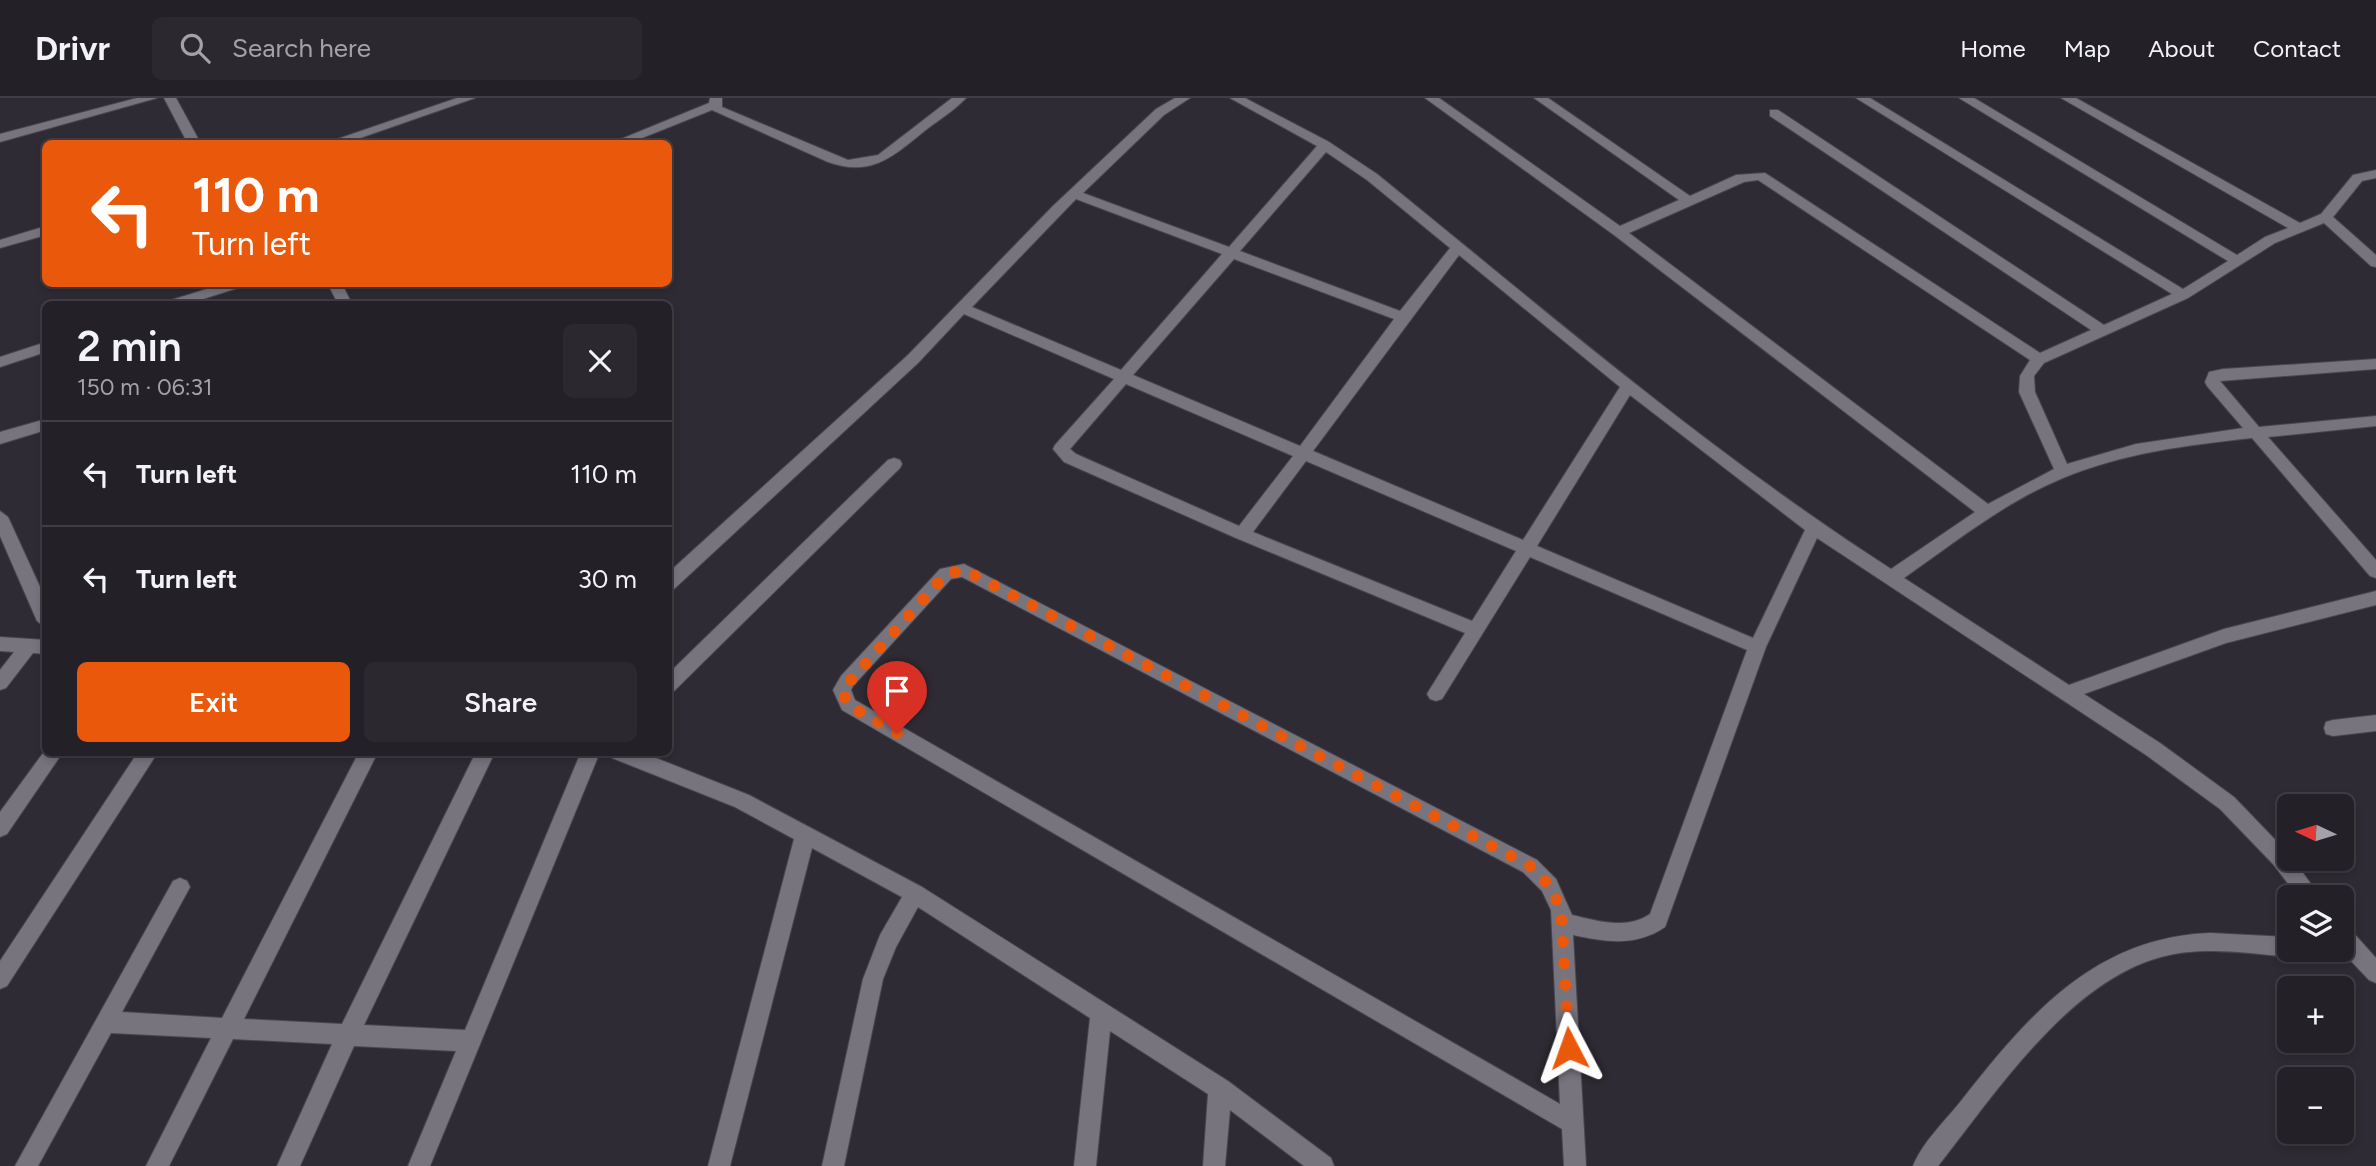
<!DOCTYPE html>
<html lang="en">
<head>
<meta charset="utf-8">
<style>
	:root { --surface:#232027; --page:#2b282f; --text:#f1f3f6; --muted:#a3a3a7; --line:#403e44; --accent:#ea580c }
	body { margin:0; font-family:Figtree,sans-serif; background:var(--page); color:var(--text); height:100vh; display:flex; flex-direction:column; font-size:26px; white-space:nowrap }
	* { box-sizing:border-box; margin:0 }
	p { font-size:23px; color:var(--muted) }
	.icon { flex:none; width:38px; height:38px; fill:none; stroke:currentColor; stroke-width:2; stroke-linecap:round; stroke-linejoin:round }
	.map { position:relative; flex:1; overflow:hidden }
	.details { position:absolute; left:42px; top:203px; width:630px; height:455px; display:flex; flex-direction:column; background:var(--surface); border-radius:10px; box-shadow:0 4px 10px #0003,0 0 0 2px var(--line) }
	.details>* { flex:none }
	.guide { position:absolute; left:42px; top:42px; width:630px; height:147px; border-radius:10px; box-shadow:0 4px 10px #0003,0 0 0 2px var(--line); background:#ea580c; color:#fff; overflow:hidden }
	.needle { width:46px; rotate:274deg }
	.tools { position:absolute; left:2277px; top:696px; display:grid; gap:14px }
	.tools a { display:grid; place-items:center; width:77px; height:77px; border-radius:10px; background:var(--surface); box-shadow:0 4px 10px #0003,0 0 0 2px var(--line); font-size:35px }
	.pin { position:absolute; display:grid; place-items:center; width:60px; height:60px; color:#fff; margin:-72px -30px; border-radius:50% 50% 50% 0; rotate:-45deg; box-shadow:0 0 7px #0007 }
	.pin .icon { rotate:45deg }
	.me { position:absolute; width:77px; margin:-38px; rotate:356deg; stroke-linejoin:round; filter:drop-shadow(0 0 5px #0008) }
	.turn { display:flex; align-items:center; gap:24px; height:147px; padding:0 35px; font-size:32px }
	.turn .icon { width:91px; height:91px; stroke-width:2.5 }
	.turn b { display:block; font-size:49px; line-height:60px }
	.round { display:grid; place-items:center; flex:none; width:74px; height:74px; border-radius:10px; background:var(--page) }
	.headline { display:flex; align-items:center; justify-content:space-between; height:119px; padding:0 35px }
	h1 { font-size:42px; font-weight:600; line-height:52px }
	.button { display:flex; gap:14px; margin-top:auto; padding:14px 35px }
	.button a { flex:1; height:80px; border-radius:10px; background:var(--accent); color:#fff; font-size:28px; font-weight:600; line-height:80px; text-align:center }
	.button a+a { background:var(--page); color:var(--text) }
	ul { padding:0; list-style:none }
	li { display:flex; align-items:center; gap:21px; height:105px; padding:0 35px; border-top:2px solid var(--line) }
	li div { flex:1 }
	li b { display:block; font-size:26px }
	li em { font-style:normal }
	header { display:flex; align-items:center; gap:42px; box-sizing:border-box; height:98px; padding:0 35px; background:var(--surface); border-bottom:2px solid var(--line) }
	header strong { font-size:33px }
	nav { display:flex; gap:38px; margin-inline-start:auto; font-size:24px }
	.search { width:490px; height:63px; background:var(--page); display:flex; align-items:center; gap:18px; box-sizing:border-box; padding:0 24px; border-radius:10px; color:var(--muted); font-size:26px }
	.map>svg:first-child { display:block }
</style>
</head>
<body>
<header>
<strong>Drivr</strong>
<div class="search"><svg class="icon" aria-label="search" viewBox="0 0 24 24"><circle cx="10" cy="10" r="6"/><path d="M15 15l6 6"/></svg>Search here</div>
<nav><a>Home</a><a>Map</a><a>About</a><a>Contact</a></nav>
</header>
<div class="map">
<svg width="2376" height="1068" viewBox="0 0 2376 1068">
	<rect width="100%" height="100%" fill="#2f2b34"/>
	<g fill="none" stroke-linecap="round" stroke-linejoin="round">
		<defs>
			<path id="minor" d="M137,0H157L0,44V36Z
				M164,0H176L201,46H188Z
				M457,0H475L343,46H323Z
				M710,0H722V9L848,62L878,57L952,0H966C955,12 940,21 927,31C894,57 873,80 828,64L712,12L627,46H609L709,5Z
				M1175,0H1190L1164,17L1083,95L1229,149L1317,48L1230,0H1245L1329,44L1377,76C1545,212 1709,354 1891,471L1975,414L1614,137L1425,0H1439L1620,128L1679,102L1534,0H1548L1690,98L1736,77L1765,75L2040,255L2091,232L1770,18V12H1778L2104,227L2172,196L1856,0H1870L2183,191L2228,163L1959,0H1974L2237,157L2265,139L2288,130L2061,0H2076L2300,125L2321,116L2353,77L2376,72V80L2362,83L2333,119L2376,157V169L2371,168L2324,125L2275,145L2188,200L2044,265L2034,278L2035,294L2067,366L2136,346L2243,330L2207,288L2205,284L2209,274L2223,271L2376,261V271L2220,283L2259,329L2376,318V328L2268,339L2376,462V480L2370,478L2252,340C2188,347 2123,355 2063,380C2005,404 1955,444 1904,480L2069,587L2224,531L2376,493V507L2226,545L2084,596L2160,645L2234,699L2287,754L2289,761H2293L2321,800H2299L2273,766L2220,711L2146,657L1817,440L1766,549L1665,829C1636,849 1606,844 1573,837L1586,1068H1564L1562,1031L842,612L833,592L841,578L940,471L964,466L1537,762L1556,781L1572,817C1597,823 1627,832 1650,816L1747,552L1530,459L1442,601L1436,603L1430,601L1427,596L1430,591L1465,535L1236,440L1064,364L1053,351L1055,347L1114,281L964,216L918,265L674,491L668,492V475L908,257L1053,108L1156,11ZM1326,54L1367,82L1450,150L1400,213L1240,153ZM1758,82L2030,262L2020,278L2019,294L2054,371L1988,406L1629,135L1744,84ZM1076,101L1222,156L1121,272L972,209ZM1459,157L1620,289L1523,442L1313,353ZM1234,161L1394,221L1300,348L1133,277ZM1126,286L1293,358L1239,428L1076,356L1070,351ZM1630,297L1805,432L1753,540L1537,448ZM1306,363L1516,453L1472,523L1253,434ZM962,479L1523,774L1542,793L1551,812L1560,1006L855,602L851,592L853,588L951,481Z
				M46,128V137L0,150V142Z
				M223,186H243L241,189L187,206H166L168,203Z
				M328,186H342L352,206H338Z
				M46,244V254L0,269V259Z
				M46,321V332L0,346V334Z
				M894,360L900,362L902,366L900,370L674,593L668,595V576L888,362Z
				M0,413L8,419L46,502V530L37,523L0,438Z
				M0,539L46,542V556L33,555L6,590L0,592V572L14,554L0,553Z
				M2376,617V633L2333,638L2326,636L2324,630L2326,624L2333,622Z
				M46,651V654H63L7,736L0,739V714Z
				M138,654H158L7,888L0,891V863Z
				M359,654H378L244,921L342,926L476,654H495L364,927L465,932L581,654H600L430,1068H408L456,953L354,948L300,1068H277L332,946L233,941L169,1068H146L211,940L111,935L38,1068H15L173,783L180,780L187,783L190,789L122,914L222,920Z
				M610,654H641L749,697L922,789L1228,983L1331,1060L1334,1068H1304L1230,1012L1225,1068H1203L1208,996L1110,933L1096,1068H1074L1090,920L918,809L896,849L883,881L844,1068H822L863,881L880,837L902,799L812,750L730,1068H708L794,741L735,709L612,660Z
				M2342,827L2349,830L2376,860V885L2369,882L2352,864L2324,859L2321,852H2342Z
				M2210,835L2289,839V852H2298L2289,859C2248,855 2202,848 2161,859C2068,884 1995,996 1938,1068H1913C1922,1045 1945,1023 1961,1003C2027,919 2094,839 2210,835Z"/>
		</defs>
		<!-- minor casing -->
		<use href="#minor" stroke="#4a464f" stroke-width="2"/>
		<!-- minor -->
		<use href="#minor" fill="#78747e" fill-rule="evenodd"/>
	</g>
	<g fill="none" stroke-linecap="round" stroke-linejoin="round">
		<!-- route -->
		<path stroke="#ea580c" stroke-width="12" stroke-dasharray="0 21.6" d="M897,635L848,607L842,592L946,476L964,472L1530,768L1549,787L1561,811L1569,950"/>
	</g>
</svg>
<div class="tools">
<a><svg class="needle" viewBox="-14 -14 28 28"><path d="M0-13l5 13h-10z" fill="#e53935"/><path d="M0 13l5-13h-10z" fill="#a3a3a7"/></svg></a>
<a><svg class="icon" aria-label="layers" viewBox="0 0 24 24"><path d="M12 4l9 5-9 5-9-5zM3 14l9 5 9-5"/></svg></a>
<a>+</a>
<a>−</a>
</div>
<div class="pin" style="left:897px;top:635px;background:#d93025"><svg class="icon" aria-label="arrive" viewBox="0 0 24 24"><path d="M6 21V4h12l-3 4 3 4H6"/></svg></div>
<svg class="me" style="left:1569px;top:950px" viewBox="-20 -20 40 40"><path d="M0-17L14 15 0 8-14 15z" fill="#ea580c" stroke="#fff" stroke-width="4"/></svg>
<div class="guide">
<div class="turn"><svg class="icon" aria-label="left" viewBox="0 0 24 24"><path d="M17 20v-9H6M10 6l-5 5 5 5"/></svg><div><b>110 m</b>Turn left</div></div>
</div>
<section class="details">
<div class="headline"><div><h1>2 min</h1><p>150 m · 06:31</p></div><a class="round"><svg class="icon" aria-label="close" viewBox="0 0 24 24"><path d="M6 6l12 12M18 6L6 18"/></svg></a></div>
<ul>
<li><svg class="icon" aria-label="left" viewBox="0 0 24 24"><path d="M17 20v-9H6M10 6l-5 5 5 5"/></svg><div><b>Turn left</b></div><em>110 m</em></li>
<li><svg class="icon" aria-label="left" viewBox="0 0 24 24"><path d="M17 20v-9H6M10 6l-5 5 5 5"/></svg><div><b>Turn left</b></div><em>30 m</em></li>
</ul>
<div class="button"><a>Exit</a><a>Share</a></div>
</section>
</div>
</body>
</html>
